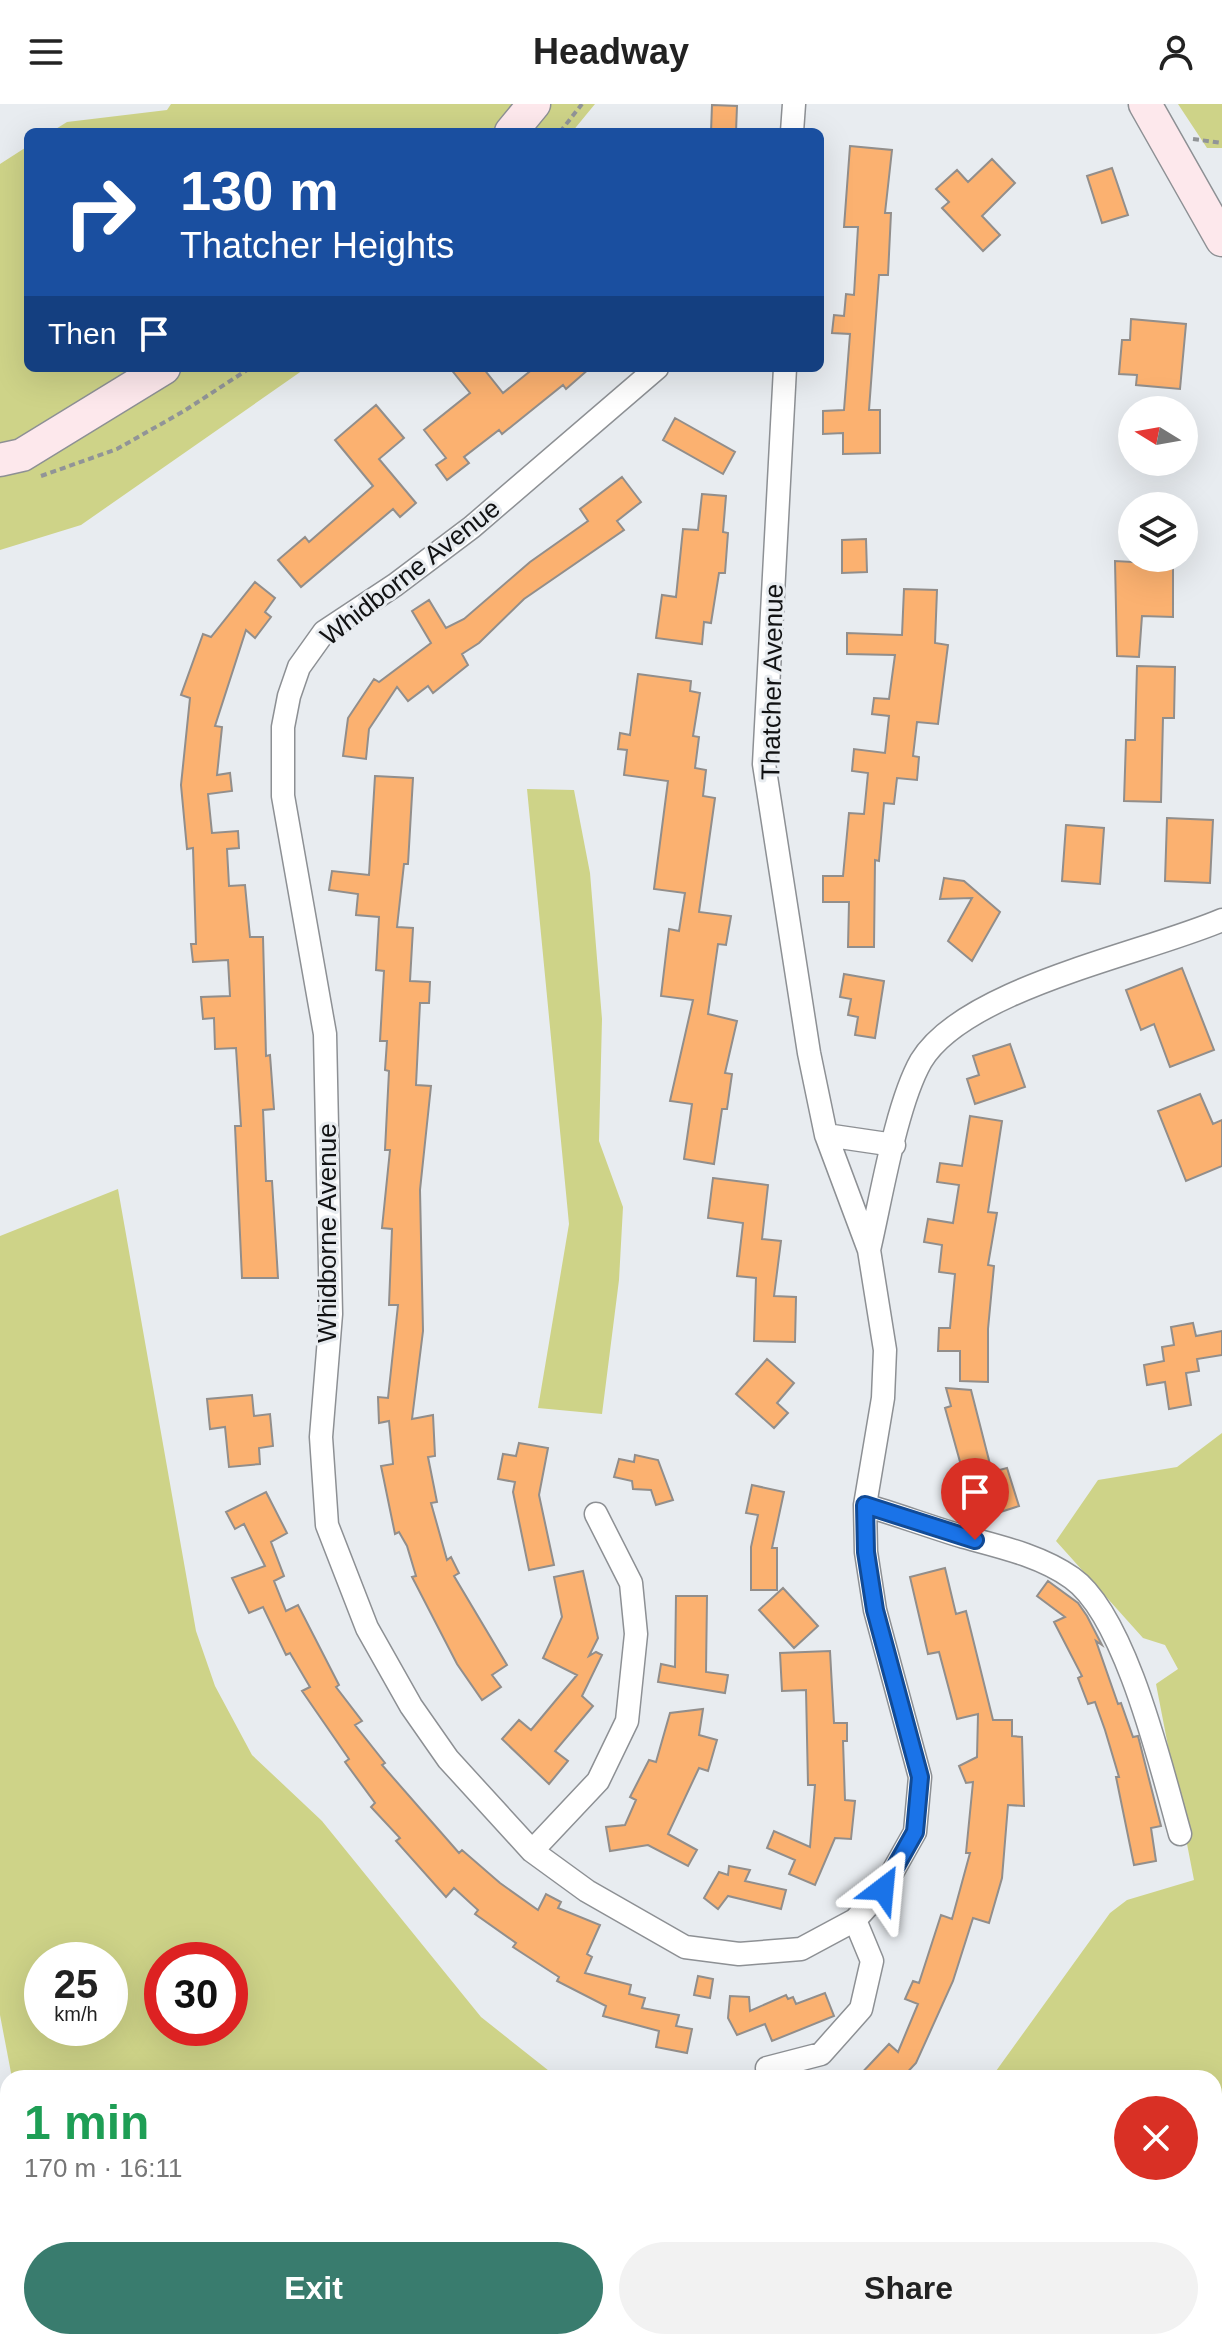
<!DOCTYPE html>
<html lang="en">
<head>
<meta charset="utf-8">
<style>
	:root { --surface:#fff; --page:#f2f2f2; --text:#222; --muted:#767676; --accent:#397c6e }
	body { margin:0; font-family:Helvetica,sans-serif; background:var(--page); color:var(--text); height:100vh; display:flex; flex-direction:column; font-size:30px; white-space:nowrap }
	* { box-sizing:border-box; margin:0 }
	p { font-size:26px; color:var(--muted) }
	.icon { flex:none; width:44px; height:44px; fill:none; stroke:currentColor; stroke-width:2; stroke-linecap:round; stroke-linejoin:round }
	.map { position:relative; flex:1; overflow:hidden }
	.sheet { position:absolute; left:0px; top:1966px; width:1222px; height:280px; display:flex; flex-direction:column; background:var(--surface); border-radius:24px 24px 0 0; box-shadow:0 8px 32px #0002 }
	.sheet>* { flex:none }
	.hud { position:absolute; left:24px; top:24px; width:800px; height:244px; border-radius:12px; box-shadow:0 8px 32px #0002; background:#1a4fa0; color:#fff; overflow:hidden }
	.needle { width:52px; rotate:281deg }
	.buttons { position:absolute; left:1118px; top:292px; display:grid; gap:16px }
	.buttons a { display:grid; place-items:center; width:80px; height:80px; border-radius:50%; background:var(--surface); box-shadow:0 8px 32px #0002; font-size:40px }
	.speed { position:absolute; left:24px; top:1838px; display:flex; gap:16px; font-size:40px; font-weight:700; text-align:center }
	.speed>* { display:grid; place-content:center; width:104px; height:104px; border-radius:50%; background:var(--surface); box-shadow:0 8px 32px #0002; line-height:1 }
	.speed small { font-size:20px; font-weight:400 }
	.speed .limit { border:12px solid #d22; background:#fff; color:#111 }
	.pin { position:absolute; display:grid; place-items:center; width:68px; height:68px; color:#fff; margin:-82px -34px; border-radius:50% 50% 50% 0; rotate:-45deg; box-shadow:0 0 8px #0007 }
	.pin .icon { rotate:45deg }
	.me { position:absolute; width:88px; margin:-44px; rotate:29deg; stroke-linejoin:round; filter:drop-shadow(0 0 6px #0008) }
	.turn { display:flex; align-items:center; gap:28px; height:168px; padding:0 24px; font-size:36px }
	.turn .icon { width:104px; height:104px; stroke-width:2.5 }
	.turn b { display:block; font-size:56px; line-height:68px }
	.then { display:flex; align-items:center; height:76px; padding:0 24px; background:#0003; gap:16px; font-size:30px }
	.round { display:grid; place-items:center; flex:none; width:84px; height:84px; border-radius:42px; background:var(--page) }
	.head { display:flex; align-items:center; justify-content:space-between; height:136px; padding:0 24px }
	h1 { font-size:48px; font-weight:700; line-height:60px; color:#1e9e55 }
	.button { display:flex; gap:16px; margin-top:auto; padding:16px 24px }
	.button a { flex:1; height:92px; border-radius:48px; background:var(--accent); color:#fff; font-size:32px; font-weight:700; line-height:92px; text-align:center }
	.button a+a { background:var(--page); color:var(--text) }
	header { display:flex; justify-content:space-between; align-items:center; height:104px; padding:0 24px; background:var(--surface); font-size:36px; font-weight:700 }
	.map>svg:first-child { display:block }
</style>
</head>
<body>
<header><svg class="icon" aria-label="menu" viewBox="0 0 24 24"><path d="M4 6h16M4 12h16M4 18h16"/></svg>Headway<svg class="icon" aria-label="person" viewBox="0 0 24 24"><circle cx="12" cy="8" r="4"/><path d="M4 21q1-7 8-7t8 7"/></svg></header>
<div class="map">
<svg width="1222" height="2246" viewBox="0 0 1222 2246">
	<rect width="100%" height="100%" fill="#e8ecf0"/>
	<!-- green -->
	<path fill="#ced388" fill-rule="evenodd" d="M171,0H595L572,28H51L67,18L167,6Z
		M1178,0H1222V44H1207Z
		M28,42V264H306L81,421L0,446V60Z
		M527,685L574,686L590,769L602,915L599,1037L623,1103L619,1176L602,1310L538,1304L569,1120Z
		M118,1085L196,1527L215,1582L252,1651L322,1717L481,1913L558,1974H12L0,1911V1132ZM110,1856V1924H42V1856ZM230,1856V1924H162V1856Z
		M1222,1329V2106L1214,2108V1974H991L1110,1809L1127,1796L1194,1776L1156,1580L1178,1565L1165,1541L1143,1534L1056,1437L1098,1376L1177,1363Z
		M0,2176L8,2182V2238H83L94,2246H0Z
		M495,2238H1044L1021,2246H508Z"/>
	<!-- building -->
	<path fill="#fbb170" stroke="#928e8b" stroke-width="2" d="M712,1L737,2L736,28H711Z
		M850,42L892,46L885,109H891L888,171H879L869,306H880V349L843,350V329L823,330V307L844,306L850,230L832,229L834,211L844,212L846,190L854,191L858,123H844Z
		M992,55L1015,79L982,112L1000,131L983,147L942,104L949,98L936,85L957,66L968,78Z
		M1112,64L1128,111L1102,119L1087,72Z
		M1131,215L1186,220L1180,285L1136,281L1137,271L1119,270L1122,236H1130Z
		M450,264H483L503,289L534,264H590L566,285L563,281L502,330L499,326L464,353L469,359L447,376L436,361L446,354L424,326L470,289Z
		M376,301L404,334L379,355L416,399L400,413L393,405L301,483L278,456L305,433L309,438L373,382L335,336Z
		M675,314L735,348L723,370L663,336Z
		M622,373L641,398L617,417L624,426L524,495L479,539L462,550L468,561L433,589L428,582L408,597L397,583L369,625L366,655L343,652L348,614L374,575L379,578L431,539L412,507L429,496L446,524L464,515L530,458L588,417L580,405Z
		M702,390L726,392L723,428L728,429L725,469H719L711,519L704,518L702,540L656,534L662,491L676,493L683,425L698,426Z
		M866,435L867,468L842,469V436Z
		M1132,454H1173V513L1142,512L1139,553L1117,552L1115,457L1132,458Z
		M255,478L275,494L265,508L271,513L255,534L246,526L215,622L222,623L217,671L230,669L232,687L208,690L212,729L238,727L239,744L227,745L229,782L245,781L250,833H263L266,952L270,951L274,1005L263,1006L266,1077H272L278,1174H242L235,1022H241L236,944L215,945L214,914L203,915L201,893L230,892L228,856L193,858L191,840H196L193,744L187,745L181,681L190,594L181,591L203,530L211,533Z
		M904,485L937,486L935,539L948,541L938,620L917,618L913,652L919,653L917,676L897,674L894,700L884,699L879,757L875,756L874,843H848L849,798H823V772H843L849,709L864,710L868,669L852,667L854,645L885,649L889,612L872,610L874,594L889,595L895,551L847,550V529L902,531Z
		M1137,562L1175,563L1174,614H1163L1161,698L1124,697L1126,636H1135Z
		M638,570L691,577L690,587L700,589L693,632L699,633L695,664L706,666L703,692L715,694L699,808L731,812L726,841L718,840L708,910L737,917L725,969L732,970L727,1005H722L714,1060L684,1055L692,1000L670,997L693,896L661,892L669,825L679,827L685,789L654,785L668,677L624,671L627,646L618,645L620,629L630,631Z
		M375,672L413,674L408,760H404L397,823L413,824L410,877L430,878L429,899H420L416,981L431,982L420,1086L423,1227L412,1315L433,1311L435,1352L428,1353L437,1398L431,1399L447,1456L451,1453L459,1469L454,1472L507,1561L492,1571L501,1583L482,1596L457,1560L412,1473L416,1472L407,1442L399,1428L395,1430L381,1362L393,1360L389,1317L379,1319L378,1293L388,1294L398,1201H389L392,1125L382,1124L390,1046H385L389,967L385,966L387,937H380L384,867L376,866L379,813L356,811L358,790L329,786L332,767L369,771Z
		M1167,714L1213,716L1210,779L1165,777Z
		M1066,721L1104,724L1100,780L1062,777Z
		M944,774L964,777L1000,808L972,857L948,837L972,794L940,795Z
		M1182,864L1214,946L1170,963L1154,920L1141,926L1126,886Z
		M844,870L884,877L875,934L855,931L858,913L848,911L851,895L840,893Z
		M1010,940L1025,983L975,1000L967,975L979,971L973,952Z
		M1200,990L1213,1020L1222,1016V1062L1186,1077L1158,1007Z
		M970,1012L1002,1017L988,1108L997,1109L988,1161L994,1162L988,1225V1278L960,1277V1247H938L939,1224H950L955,1170L939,1168L942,1141L924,1138L928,1115L953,1119L959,1081L937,1078L940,1059L962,1062Z
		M713,1074L768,1081L762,1135L781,1137L774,1192L796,1193L795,1238L754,1237L756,1174L737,1172L743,1119L708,1114Z
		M1193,1219L1196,1232L1222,1227V1251L1197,1255L1199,1267L1186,1269L1191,1301L1169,1305L1165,1278L1147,1281L1144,1261L1164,1257L1162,1243L1174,1241L1171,1223Z
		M767,1255L794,1279L777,1299L788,1309L774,1324L736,1290Z
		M946,1284L971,1286L992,1368L1007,1364L1019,1402L982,1414L970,1373L964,1372L945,1304L951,1302Z
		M252,1291L254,1312L270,1310L273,1342L259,1344L260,1360L229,1363L225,1323L210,1325L207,1295Z
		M519,1339L548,1344L539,1391L554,1461L529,1466L513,1388L515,1378L498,1375L503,1350L516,1352Z
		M635,1351L658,1356L673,1396L656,1401L651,1386L633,1385L632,1377L614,1373L619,1355L634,1358Z
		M752,1381L784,1388L772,1444H777V1486H751V1443L758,1411L746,1409Z
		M266,1388L287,1429L271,1438L284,1472L274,1477L286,1507L298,1501L339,1581L336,1583L362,1617L355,1621L385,1659L382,1661L459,1749L462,1746L500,1779L538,1806L546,1790L561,1798L558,1804L600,1821L587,1850L592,1853L585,1869L631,1881L629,1890L645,1894L642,1904L679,1911L676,1922L692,1925L687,1949L656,1943L659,1927L603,1912L606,1902L557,1877L559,1873L513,1843L516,1839L475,1810L478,1806L454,1784L446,1793L396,1737L400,1734L371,1703L375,1699L345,1658L349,1655L302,1587L310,1583L290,1549L286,1551L263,1503L249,1509L232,1474L265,1462L244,1420L235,1425L226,1408Z
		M945,1464L956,1510L966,1507L993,1616H1012V1632L1022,1633L1024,1702L1008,1701L1002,1774L989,1819L973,1814L953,1877L916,1959L902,1974H857L889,1940L898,1948L918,1900L905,1895L913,1877L919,1879L941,1811L952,1815L970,1749H966L973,1678L966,1679L959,1662L977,1653L978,1610L957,1615L939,1548L928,1550L910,1473Z
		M583,1467L598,1534L589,1552L596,1548L602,1551L582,1592L593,1602L555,1647L568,1657L549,1680L502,1635L519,1616L531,1626L577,1571L543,1554L562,1513L554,1473Z
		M1048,1477L1078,1499L1087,1512L1102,1541L1096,1537L1118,1600L1121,1599L1133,1633L1138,1632L1161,1722L1151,1724L1156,1757L1134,1761L1116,1673H1119L1105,1626L1095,1598L1088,1600L1078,1574L1082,1572L1054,1518L1065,1513L1037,1492Z
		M783,1484L818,1522L794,1544L759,1506Z
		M676,1492H707L706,1568L728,1571L725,1589L658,1578L661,1560L675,1563Z
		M830,1547L834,1619H847V1637H843L845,1696L855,1697L851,1735L835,1734L815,1781L789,1770L795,1756L767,1744L774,1727L810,1743L815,1681H808L806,1586L782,1587L780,1549Z
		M703,1605L699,1631L717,1636L708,1667L699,1664L668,1730L697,1746L688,1762L648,1741L610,1747L606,1723L625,1721L636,1696L630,1693L649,1656L656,1658L670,1609Z
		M729,1762L750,1766L745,1777L786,1786L781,1805L728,1792L718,1805L704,1794L719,1768L728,1771Z
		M698,1872L713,1875L710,1894L694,1891Z
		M825,1889L834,1912L772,1937L765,1920L737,1931L728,1914L730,1892L749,1893L750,1907L786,1891L788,1895L793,1893L796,1900Z"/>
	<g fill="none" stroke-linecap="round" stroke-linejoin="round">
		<defs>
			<path id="street" d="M792,28L794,0
				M657,264L472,423L395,481L324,528L299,563L289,592L283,623V692L325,930L331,1210L321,1333L327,1421L367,1524L411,1602L448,1655L532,1747L587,1787L685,1843L739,1850L801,1845L855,1816L883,1785L915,1728L920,1673L875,1506L866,1448L865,1401L883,1294L885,1246L869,1146L826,1031L809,949L764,660L785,264
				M826,1031L894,1041
				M869,1146C881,1095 896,1001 921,957C965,884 1143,850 1222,816
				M865,1401C898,1411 931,1423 964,1433C1001,1443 1041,1452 1072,1474C1126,1512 1162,1667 1180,1730
				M532,1747L598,1677L627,1617L636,1530L631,1479L596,1410
				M767,1964L821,1950L861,1905L872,1857L855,1816"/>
			<path id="secondary" d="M1145,0L1222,136
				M511,28L534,0
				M0,356L22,351L164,264
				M0,2158L8,2164
				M111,2238L121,2246"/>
		</defs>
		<!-- street casing -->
		<use href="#street" stroke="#8d9094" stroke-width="25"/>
		<!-- secondary casing -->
		<use href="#secondary" stroke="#8d9094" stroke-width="35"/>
		<!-- path -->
		<path stroke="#919497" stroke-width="4" stroke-dasharray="6 4" stroke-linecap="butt" d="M560,28L582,0
			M1193,35L1222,39
			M41,372L117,345L184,307L250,264"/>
		<!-- street -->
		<use href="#street" stroke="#fff" stroke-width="22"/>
		<!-- secondary -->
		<use href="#secondary" stroke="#fde8ec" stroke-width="32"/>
	</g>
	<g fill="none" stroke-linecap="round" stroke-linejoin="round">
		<defs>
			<path id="route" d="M883,1785L915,1728L920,1673L875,1506L866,1448L865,1401L975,1436"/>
		</defs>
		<!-- route casing -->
		<use href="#route" stroke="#114b97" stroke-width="20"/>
		<!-- route -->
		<use href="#route" stroke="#1a73e8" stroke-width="14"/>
	</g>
	<g text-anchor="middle" stroke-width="6" stroke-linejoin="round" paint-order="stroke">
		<!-- street labels -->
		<g font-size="26" fill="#111213" stroke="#e8ecf0">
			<text transform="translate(410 468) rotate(-38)" y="9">Whidborne Avenue</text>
			<text transform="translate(772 578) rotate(-89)" y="9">Thatcher Avenue</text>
			<text transform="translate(327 1129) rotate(-90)" y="9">Whidborne Avenue</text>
		</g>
	</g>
</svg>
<div class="buttons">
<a><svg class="needle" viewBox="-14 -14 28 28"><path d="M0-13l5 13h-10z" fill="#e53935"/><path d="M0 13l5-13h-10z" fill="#767676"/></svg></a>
<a><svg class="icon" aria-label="layers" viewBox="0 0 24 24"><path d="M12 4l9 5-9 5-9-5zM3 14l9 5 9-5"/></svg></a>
</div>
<div class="speed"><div>25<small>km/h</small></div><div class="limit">30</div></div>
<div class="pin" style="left:975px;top:1436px;background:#d93025"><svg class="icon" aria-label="arrive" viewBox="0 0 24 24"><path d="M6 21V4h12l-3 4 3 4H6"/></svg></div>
<svg class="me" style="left:883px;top:1785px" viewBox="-20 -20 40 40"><path d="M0-17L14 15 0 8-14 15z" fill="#1a73e8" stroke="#fff" stroke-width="4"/></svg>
<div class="hud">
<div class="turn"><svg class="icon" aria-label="right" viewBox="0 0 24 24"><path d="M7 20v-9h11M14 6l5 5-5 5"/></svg><div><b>130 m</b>Thatcher Heights</div></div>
<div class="then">Then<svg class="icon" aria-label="arrive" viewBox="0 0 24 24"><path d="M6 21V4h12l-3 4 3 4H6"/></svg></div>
</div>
<section class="sheet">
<div class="head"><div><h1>1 min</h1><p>170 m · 16:11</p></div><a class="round" style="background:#d93025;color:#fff"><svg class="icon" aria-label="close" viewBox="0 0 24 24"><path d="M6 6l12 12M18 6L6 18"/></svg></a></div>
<div class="button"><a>Exit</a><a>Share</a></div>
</section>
</div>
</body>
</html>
